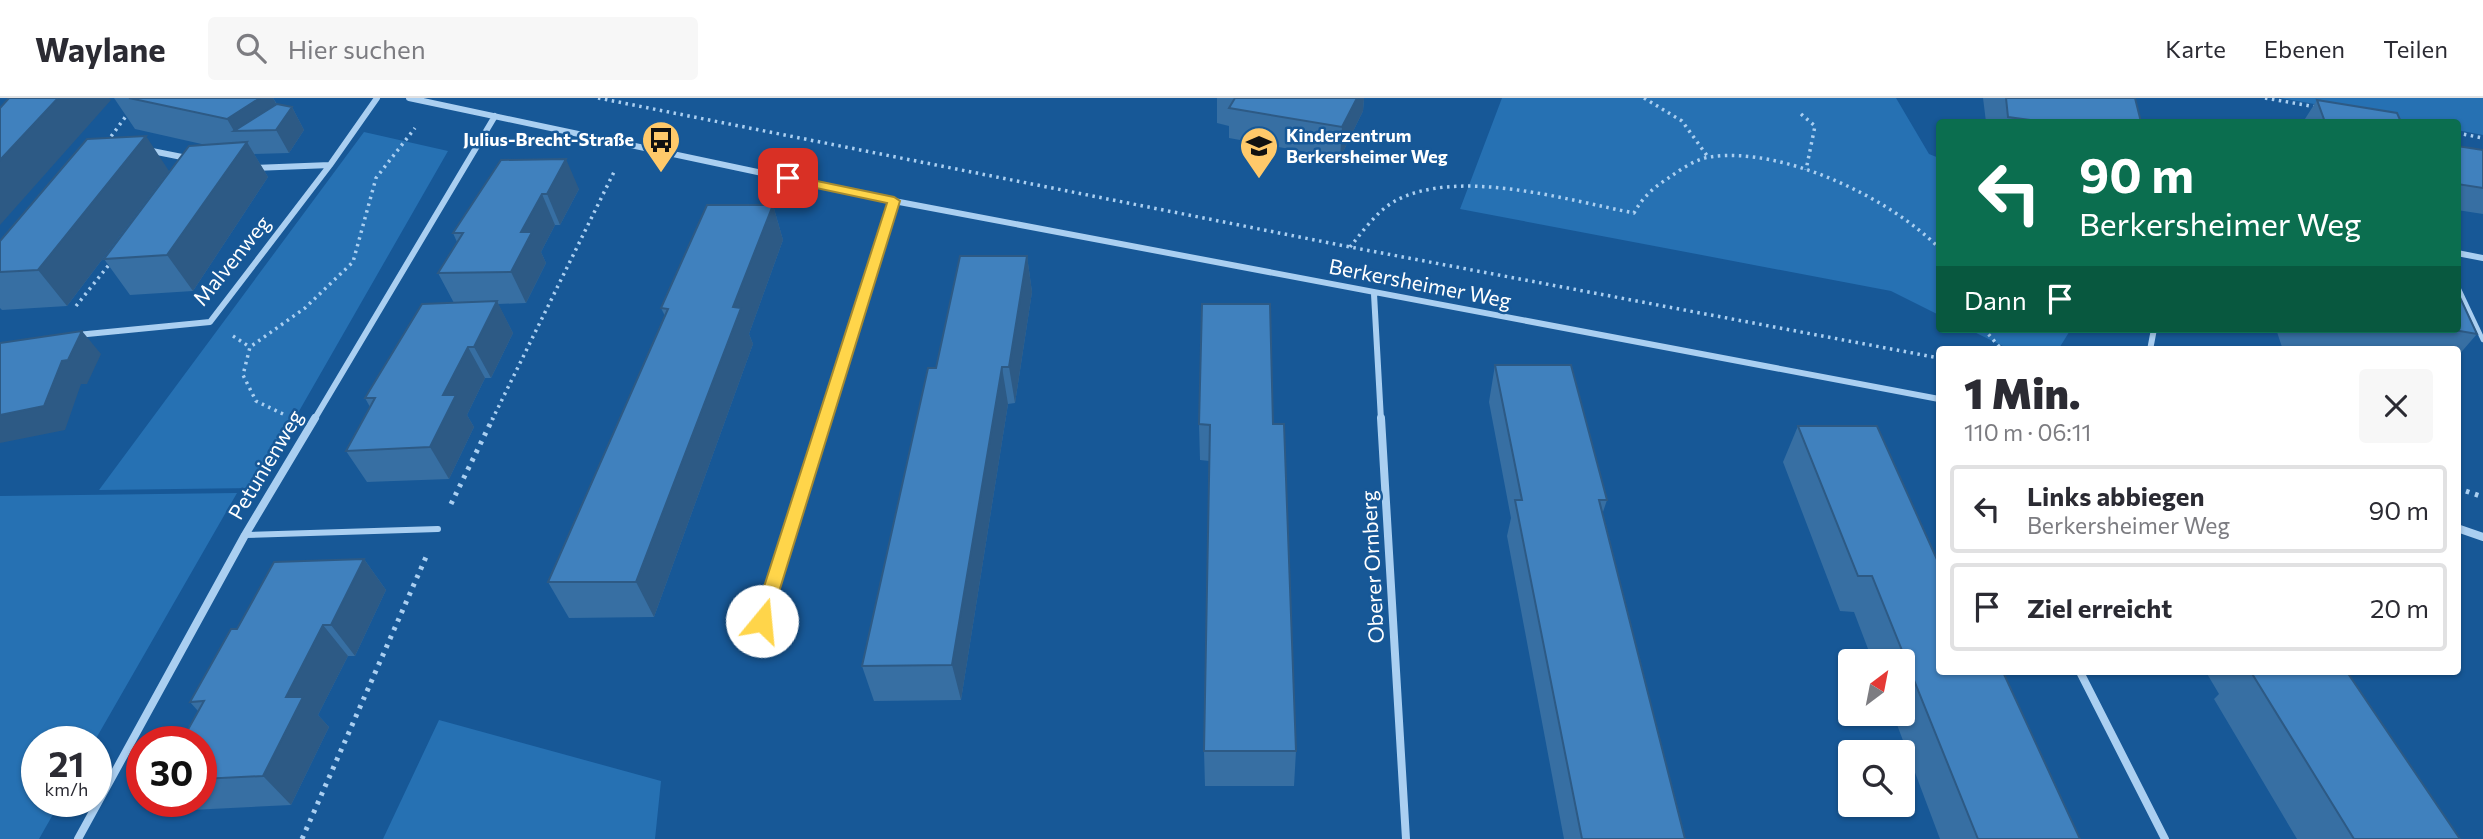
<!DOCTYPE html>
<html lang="de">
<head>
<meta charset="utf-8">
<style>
	:root { --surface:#fff; --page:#f7f7f7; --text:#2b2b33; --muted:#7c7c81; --line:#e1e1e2 }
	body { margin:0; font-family:Commissioner,sans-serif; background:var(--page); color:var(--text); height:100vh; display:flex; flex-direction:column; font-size:26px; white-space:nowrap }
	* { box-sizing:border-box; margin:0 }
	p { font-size:23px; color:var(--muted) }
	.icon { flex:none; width:38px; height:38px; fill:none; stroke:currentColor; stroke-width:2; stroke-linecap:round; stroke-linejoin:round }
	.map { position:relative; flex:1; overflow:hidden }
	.drawer { position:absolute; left:1936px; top:248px; width:525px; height:329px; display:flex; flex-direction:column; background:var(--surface); border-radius:7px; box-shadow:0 2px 5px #0004 }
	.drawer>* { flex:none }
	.banner { position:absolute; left:1936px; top:21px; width:525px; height:214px; border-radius:7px; box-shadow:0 2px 5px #0004; background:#0b6e4f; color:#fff; overflow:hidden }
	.needle { width:46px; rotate:32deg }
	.tools { position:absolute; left:1838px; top:551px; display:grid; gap:14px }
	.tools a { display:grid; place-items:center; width:77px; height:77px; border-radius:7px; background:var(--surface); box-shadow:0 2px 5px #0004; font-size:35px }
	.speed { position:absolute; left:21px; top:628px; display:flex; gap:14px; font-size:35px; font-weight:700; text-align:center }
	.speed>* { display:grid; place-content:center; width:91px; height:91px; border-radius:50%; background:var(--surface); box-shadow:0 2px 5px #0004; line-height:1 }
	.speed small { font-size:18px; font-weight:400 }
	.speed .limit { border:10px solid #d22; background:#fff; color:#111 }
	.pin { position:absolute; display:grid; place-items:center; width:60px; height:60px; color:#fff; margin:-30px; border-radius:14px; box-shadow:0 4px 10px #0006 }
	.me { position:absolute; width:77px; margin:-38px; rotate:17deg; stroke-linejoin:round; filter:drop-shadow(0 0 5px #0008) }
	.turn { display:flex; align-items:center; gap:24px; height:147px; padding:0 28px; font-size:32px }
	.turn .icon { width:91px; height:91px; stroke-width:2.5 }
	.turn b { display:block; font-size:49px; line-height:60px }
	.then { display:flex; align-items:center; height:66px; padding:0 28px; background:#0003; gap:14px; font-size:26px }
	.round { display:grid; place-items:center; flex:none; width:74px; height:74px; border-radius:7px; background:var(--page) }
	.overview { display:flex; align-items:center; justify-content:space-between; height:119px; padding:0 28px }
	h1 { font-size:42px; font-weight:800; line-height:52px }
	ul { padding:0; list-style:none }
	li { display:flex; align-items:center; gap:21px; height:88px; margin:0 14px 10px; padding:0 14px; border:4px solid var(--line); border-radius:7px }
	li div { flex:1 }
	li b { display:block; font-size:26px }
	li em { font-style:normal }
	header { display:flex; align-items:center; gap:42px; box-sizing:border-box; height:98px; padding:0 35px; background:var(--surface); border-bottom:2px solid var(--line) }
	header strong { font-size:33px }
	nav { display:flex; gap:38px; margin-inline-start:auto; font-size:24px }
	.search { width:490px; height:63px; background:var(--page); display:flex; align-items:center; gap:18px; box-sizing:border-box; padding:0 24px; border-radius:7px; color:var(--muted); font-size:26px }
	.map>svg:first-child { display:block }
</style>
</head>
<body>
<header>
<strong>Waylane</strong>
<div class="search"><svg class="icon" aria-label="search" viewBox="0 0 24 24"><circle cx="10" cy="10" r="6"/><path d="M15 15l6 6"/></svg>Hier suchen</div>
<nav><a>Karte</a><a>Ebenen</a><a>Teilen</a></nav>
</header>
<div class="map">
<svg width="2483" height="741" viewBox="0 0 2483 741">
	<rect width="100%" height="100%" fill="#175897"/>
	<!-- green -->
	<path fill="#2671b3" d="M1502,0H1896L1929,56L1939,60V217L1891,193L1460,111Z
		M2280,0H2483V37L2457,32V24H2415Z
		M364,34L448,53L255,390L99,392Z
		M1968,231H2071L2058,252H2011Z
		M237,395L94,644H37V704H60L39,741H0V398Z
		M439,622L661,683L655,741H383Z"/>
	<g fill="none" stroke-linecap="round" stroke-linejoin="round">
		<!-- path-far1 -->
		<path stroke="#aacff1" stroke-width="3.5" stroke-dasharray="2.5 4.5" stroke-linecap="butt" d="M598,0L1350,149L1939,260
			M1644,0L1682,23L1708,59
			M2265,0L2316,9
			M1801,16L1815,28L1806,72
			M2457,35L2483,40
			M107,44L129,14
			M1350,149C1363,133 1377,113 1395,103C1458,69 1567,102 1634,115C1642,100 1653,90 1667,81C1680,72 1695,61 1710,59C1782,48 1890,100 1939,150
			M76,208L112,163
			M1984,231L2002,252
			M233,238L250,249
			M283,316L256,303L243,277L250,249L305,210L353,164L376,80L415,30
			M492,322L615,72"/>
		<!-- path -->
		<path stroke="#aacff1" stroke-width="5" stroke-dasharray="3.5 6" stroke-linecap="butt" d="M2457,390L2483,399
			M451,406L493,320
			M302,741L426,459"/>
		<!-- lane-far1 -->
		<path stroke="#aacff1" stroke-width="4.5" d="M2457,187L2483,242"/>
		<!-- lane -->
		<path stroke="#aacff1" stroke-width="6" d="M245,437L438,431"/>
		<!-- street-far1 -->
		<path stroke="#aacff1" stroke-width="6" d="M409,0L894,103L1939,301
			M147,52L187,60
			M254,70L330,67
			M2457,155L2483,160
			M1374,196L1381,322
			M77,237L210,224L330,67L377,0
			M2150,252L2154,231
			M314,322L495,18
			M825,322L894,103"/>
		<!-- street -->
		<path stroke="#aacff1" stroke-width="8" d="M1381,320L1406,741
			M2457,430L2483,439
			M753,549L825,320
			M2080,574L2165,741
			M78,741L245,437L315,320"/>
	</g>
	<!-- wall -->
	<path fill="#376fa3" d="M114,0H273L277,6L292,9L304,32L289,55L254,56L268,79L193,193L130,197L104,161L206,47L135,31Z
		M1217,0H1364L1363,13L1340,60L1229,40V28L1217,25Z
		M1983,0H2135L2141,24H1986Z
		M2317,2L2401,24H2303Z
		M2457,48L2483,52V116L2457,112Z
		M501,62L579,91L560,127H555L541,154L546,165L526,205L498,206L513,235L491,280H485L467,317L474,329L449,381L367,384L346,353L370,309L365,300L454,205L438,175L457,144L453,135Z
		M169,73L67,208L2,212L0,210V143Z
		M773,107L783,142L749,236L753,246L654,519L569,520L548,484L665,218L661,210Z
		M1027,158L1032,194L1015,305L1008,306L961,602L874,603L862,568Z
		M2276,231H2457L2477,236L2457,259V252H2297L2282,249Z
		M1495,267L1607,402L1602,417L1685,741H1564L1507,438L1511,420L1489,304Z
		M1199,326H1273L1296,653L1294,688H1205L1204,653L1209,363L1200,362Z
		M1798,328L1939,574L2080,741H1940L1893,616H1902V564H1873L1854,514L1840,513L1783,364Z
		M364,461L386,492L355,558H348L318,617L329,629L291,707L191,712L182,704H201V644L198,613L190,604L237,531Z
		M2206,574H2347L2460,741H2297L2214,601L2219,596Z"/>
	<!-- shaded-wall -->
	<path fill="#2d5a85" d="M58,0H109L111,2L0,127V62Z
		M260,0H273L284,20L292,9L304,32L289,55L276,32L234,33L227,21Z
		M1352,0H1364L1363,13L1340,60L1342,29Z
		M146,38L169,73L67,208L38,172Z
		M247,44L268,79L193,193L167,157Z
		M566,61L579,91L560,127L547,96Z
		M542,96L555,127L541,154L546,165L526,205L511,174L521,134Z
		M773,107L783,142L749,236L753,246L654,519L636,484L733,209Z
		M1027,158L1032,194L1015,305L1009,269Z
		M497,203L513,235L491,280L474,249Z
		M82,233L101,256L87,286H81L65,332L0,345V317L62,263Z
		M468,249L485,280L467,317L474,329L449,381L430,349L443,297Z
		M1002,269L1008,306L961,602L952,567Z
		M364,461L386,492L355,558L331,527Z
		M323,527L348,558L318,617L329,629L291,707L263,678L286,599Z"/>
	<!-- building -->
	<path fill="#4081be" stroke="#2d5a85" stroke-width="2" d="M9,0H58L0,62V10Z
		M129,0H260L227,21Z
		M1235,0H1357L1342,29L1229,10Z
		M2006,0H2135L2141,24H2046L2008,19Z
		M2317,2L2397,15L2401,24H2325Z
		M277,6L292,9L276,32L234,33Z
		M146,38L38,172L0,174V143L87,41Z
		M247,44L167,157L104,161L189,48Z
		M2457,48L2483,52V90L2457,86Z
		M566,61L547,96H542L521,134H532L511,174L438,175L463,135H453L501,62Z
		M707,107H773L733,209L741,210L636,484H548L668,211L661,210Z
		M960,158H1027L1009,269H1002L952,567L862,568L928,270H936Z
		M2457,193L2477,236L2448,231H2457Z
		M497,203L474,249H468L443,297H456L430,349L346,353L375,300H365L422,206Z
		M1202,206H1270L1273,326H1284L1296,653H1204L1210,327L1199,326Z
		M82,233L68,262L62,263L44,308L0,317V245Z
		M1495,267H1571L1607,402H1599L1685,741H1582L1515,402H1522Z
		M1798,328H1877L1939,466V574H2003L2080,741H1978L1872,478H1858Z
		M364,461L331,527H323L286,599H303L263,678L201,681V644H181L204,603L190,604L231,531H237L274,464Z
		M2251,574H2347L2460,741H2354Z"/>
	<!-- route -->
	<path fill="#ffd54a" stroke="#a68a30" stroke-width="2" d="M788,77L894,99L900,103L770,523L768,528H755L753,523L887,105L783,83V78Z"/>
	<!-- icons -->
	<defs>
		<symbol id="bus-pin" viewBox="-11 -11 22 30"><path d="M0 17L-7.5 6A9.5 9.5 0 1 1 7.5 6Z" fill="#ffc96a" stroke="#175897"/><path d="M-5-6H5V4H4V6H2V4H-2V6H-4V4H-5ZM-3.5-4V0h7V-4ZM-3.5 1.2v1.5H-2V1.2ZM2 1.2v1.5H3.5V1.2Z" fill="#111"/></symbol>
		<symbol id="school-pin" viewBox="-11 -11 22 30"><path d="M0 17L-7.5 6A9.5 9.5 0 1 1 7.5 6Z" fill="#ffc96a" stroke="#175897"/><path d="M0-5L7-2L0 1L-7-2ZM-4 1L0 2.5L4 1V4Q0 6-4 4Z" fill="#111"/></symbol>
	</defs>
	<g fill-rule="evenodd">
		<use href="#bus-pin" x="639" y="20" width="44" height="60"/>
		<use href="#school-pin" x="1237" y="26" width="44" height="60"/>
	</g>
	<g text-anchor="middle" stroke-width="5" stroke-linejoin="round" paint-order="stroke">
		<!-- far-poi labels -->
		<g font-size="18" font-weight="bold" fill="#fff" stroke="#175897" text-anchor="start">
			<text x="1286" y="44">Kinderzentrum<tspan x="1286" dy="21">Berkersheimer Weg</tspan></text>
			<text x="634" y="48" text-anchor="end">Julius-Brecht-Straße</text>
		</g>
		<!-- street labels -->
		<g font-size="21" fill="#fff" stroke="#175897">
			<text transform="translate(232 163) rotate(-51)" y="7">Malvenweg</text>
			<text transform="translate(1420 186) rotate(11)" y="7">Berkersheimer Weg</text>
			<text transform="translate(266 367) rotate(-59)" y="7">Petunienweg</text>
			<text transform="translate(1373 469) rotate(-93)" y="7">Oberer Ornberg</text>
		</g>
	</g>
</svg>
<div class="tools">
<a><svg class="needle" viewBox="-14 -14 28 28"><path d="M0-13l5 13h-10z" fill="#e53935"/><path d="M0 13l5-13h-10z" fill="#7c7c81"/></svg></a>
<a><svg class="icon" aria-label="search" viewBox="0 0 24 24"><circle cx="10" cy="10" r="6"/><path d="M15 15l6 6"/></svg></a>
</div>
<div class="speed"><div>21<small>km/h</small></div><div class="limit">30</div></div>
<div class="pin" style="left:788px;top:80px;background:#d93025"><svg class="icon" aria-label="arrive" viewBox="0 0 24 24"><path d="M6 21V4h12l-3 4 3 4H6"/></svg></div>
<svg class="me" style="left:762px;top:523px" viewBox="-20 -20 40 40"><circle r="19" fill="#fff"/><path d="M0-13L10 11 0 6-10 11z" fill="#ffd54a"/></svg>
<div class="banner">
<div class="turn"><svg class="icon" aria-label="left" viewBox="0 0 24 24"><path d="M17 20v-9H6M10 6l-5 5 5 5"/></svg><div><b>90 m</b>Berkersheimer Weg</div></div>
<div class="then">Dann<svg class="icon" aria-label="arrive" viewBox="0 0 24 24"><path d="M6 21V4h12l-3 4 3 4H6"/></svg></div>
</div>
<section class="drawer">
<div class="overview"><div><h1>1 Min.</h1><p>110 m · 06:11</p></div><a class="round"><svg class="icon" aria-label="close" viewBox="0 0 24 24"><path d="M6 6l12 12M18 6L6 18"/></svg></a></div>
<ul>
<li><svg class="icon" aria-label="left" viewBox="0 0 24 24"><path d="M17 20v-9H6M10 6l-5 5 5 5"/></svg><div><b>Links abbiegen</b><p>Berkersheimer Weg</p></div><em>90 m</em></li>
<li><svg class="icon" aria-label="arrive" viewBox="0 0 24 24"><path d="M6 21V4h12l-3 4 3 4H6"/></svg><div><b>Ziel erreicht</b></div><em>20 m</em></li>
</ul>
</section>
</div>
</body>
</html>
